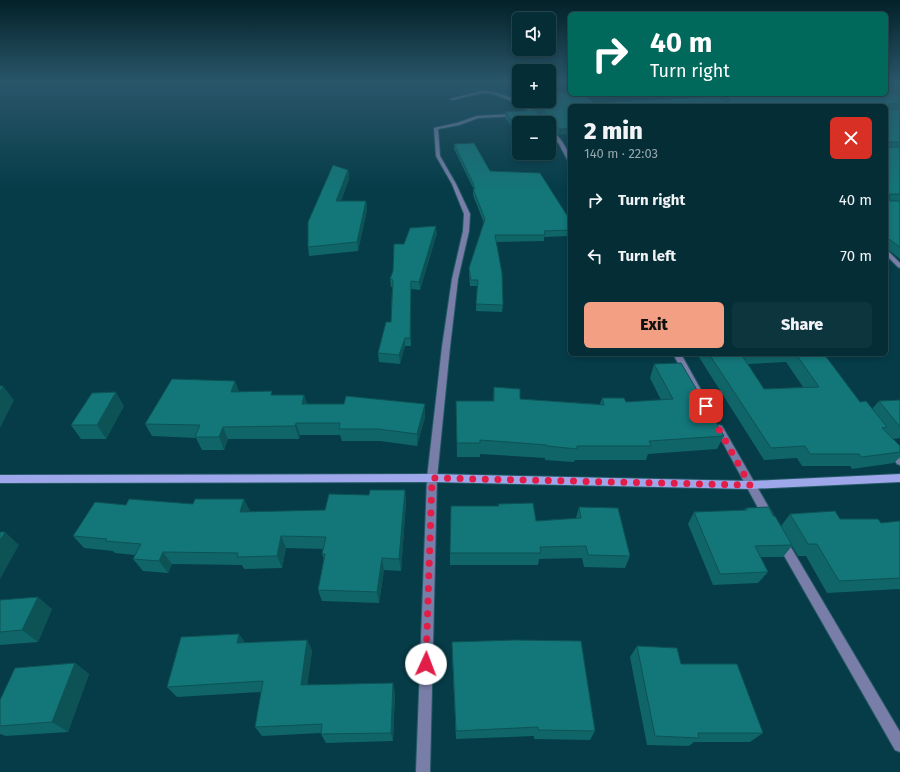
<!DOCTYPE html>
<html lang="en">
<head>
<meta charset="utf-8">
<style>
	:root { --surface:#042d36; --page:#0d353e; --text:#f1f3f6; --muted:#97a8ad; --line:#254951; --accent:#f39f84 }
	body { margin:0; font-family:"Fira Sans",sans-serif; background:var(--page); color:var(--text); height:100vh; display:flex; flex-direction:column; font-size:15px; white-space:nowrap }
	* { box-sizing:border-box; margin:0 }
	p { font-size:13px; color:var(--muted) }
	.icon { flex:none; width:22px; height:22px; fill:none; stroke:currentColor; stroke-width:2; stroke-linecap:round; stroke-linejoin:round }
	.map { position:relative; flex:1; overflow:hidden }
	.side { position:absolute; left:568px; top:104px; width:320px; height:252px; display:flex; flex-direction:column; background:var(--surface); border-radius:6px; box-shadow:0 2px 6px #0003,0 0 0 1px var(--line) }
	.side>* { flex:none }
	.hud { position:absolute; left:568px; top:12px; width:320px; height:84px; border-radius:6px; box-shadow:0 2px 6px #0003,0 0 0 1px var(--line); background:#00695c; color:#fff; overflow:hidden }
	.controls { position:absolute; left:512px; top:12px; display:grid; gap:8px }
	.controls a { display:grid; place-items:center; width:44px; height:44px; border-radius:6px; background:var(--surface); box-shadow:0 2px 6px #0003,0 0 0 1px var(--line); font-size:20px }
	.pin { position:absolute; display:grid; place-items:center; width:34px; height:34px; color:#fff; margin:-17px; border-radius:8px; box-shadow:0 2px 6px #0006 }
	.me { position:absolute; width:44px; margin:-22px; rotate:2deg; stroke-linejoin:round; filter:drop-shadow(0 0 3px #0008) }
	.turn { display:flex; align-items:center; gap:14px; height:84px; padding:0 16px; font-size:18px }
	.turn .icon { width:52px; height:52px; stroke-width:2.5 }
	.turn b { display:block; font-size:28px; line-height:34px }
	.round { display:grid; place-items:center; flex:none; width:42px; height:42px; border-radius:6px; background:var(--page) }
	.summary { display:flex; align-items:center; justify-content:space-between; height:68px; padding:0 16px }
	h1 { font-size:24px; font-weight:800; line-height:30px }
	.button { display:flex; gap:8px; margin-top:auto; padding:8px 16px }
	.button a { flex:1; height:46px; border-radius:6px; background:var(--accent); color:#111; font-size:16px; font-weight:800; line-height:46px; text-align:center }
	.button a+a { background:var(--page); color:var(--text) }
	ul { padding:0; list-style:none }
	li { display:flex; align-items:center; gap:12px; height:56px; padding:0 16px }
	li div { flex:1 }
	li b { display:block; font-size:15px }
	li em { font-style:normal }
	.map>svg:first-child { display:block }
</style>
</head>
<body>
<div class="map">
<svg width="900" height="772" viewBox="0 0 900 772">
	<rect width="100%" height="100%" fill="#053c48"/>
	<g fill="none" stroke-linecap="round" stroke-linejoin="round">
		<defs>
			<path id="street" d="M482,91C497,91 527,102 538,113C541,116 544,120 546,123H542L535,114L512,101L491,93H482L452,100L450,99Z
				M517,114L516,116L478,118L459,125L438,129L440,156L456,184L470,214L469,231L458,279L450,347L437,478L430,772H416L427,478L442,347L452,279L463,231L464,214L452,184L436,156L434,128L457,123L477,116Z
				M549,128C558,134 570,150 570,162L568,161L559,144L549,132Z
				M886,250L888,251L900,263V268L898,267L886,255Z
				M673,354H681L711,408L710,410H704Z
				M719,425L722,426L772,513L773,516L772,519L768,520L764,519L715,428L716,426Z
				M892,447C900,449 900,457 900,465L897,464L888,450L889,448Z
				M782,537L786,539L900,732V752L895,750L778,545L777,542L778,539Z"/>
			<path id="secondary" d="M432,474L750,481L900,474V482L750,489L432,482L0,483V475Z"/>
		</defs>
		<!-- street casing -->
		<use href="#street" stroke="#245965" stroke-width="2"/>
		<!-- secondary casing -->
		<use href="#secondary" stroke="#245965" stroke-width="2"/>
		<!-- street -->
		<use href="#street" fill="#797ea8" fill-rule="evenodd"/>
		<!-- secondary -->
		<use href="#secondary" fill="#9ea7ea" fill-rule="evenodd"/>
	</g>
	<!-- wall -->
	<path fill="#106568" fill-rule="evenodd" d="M886,82H900V259L886,248V106H570L559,135L549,127V123H519V137L505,118V112L544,118L539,112L521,101H549L594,103L694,97L687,94H886Z
		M454,144L490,171L570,220V236L544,237V241L496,242L503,305L502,312L476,311L477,286H470L469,274V268L484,223L473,195V188L454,149Z
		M348,170L349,179L341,201H366L367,210L358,251L309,256L308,247Z
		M437,233L420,290L411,289V346H405L400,364L379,362L378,353L391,322L392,287H391L390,279L404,244Z
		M697,354H824L860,402L872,409L879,401L900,400V438L893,439L900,446V457L894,463L852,469L850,466H802L797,458L764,460ZM786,362L803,387L764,389L748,364Z
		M654,364L724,436L717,449L648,454L646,460H575L574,462L545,460V458L480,454V457H457L456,401H493L494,387L520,399L600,404L602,398L626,402L661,400L650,378Z
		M235,381L239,392L273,395H304L307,404L425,417L417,446L380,441H342L340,435H300L299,439H228L224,450H202L196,438L152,436L145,424Z
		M124,406L106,439H81L71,425Z
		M405,490L406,502L401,571L384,570L379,603L322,601L318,590L324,559L322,554L323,549L286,548L282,568L244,569L242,565L172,564L168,573L143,571L133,559L135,555L115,553L113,551L84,548L73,536L126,505L250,512L325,510L369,495Z
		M498,504L536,521L576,518L579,507L630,556L625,568L584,567L582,558L539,559L538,565H450V553L498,506Z
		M746,508L773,516L781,526L790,514L881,523L900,521V589L827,593L806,556H798L792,546L783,557H760L768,572L758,583L713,585L688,524L694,512L744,510Z
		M0,600L52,609L38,642L0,645Z
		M239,634L245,643L307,640L312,651L307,685L395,693L393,741L326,743L321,734V733L262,736L255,727L261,692L177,697L167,687Z
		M452,642L595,731L590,740L534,739V736L456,739L452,654Z
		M637,646L681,664L763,733L750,742H694L689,746L647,745L630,657Z
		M75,663L89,674L68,732L6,736L0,734V700Z"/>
	<!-- shaded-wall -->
	<path fill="#0d5355" d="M890,86L887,92H886V87Z
		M570,128V134L559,135V129Z
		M549,129H551L550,136H549Z
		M348,170L349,179L338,210L336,201Z
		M366,201L367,210L358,251L357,242Z
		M436,226L437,233L420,290L419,282Z
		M411,281V346L410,338Z
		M405,338V346L400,364L399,355Z
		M235,381L239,393L231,392Z
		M3,386L14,400L0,428V392Z
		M116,392L124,406L106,439L97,425Z
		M304,395L308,407L302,404Z
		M425,404V417L417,446V434Z
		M296,423L300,435L299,439L295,426Z
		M223,427L228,439L224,450L219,437Z
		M405,490L406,502L401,571L399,559Z
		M244,499L250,511L240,512Z
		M5,532L19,545L0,579V541Z
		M281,536L286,548L282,568L277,556Z
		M163,552L172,564L168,573L159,561Z
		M382,558L384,570L379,603L377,592Z
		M38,597L52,609L38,642L22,630Z
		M239,634L246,645L237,643Z
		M307,640L312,651L306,695L301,685Z
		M75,663L89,674L68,732L52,722Z
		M393,683L395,693L393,741L391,733Z"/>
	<!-- building -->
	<path fill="#137679" stroke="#0d5355" d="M886,82H900V92L890,86L886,87Z
		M886,90L900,96V104H889L888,105L889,109H900V142H889L888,147H900V194H890L889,196L890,201H900V247L886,237V106H570V128L559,129L550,120L549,123H519V130L505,112L535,110L541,118H548V116L540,106L531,101H549V93L570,92V94H582L594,103L706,97L701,94H714L724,101L729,102L730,100L723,94H886Z
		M474,143L490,171L540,173L570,220V230L544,231L545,235H495L502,273L503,305L476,304L478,280H471L469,268L485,219L473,189H475L473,185H474L454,144Z
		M333,165L348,170L336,201H366L357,242L308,247V222Z
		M436,226L419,282L411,281L410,338H405L399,355L378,353L386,322H391L393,280L390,279L393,271L394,244H404L410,228Z
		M709,354H741L764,389L819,387L796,354H824L860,402L866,401L887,427L882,428L900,446V452L862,457L859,454H810L805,446L771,448Z
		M681,363L724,436L649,441L651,446H577V449L547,446V445L480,440V443H457L456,401H494V387L520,389V399L604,405L602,398H624L626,402L673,399L654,364Z
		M172,379L235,381L231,392L272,391L271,395H304L302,404H344L346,396L425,404L417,434L378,429H339L340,423H296L295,426L223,427L219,437H195L200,425L145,424Z
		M0,386H3L0,392Z
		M116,392L97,425H71L92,393Z
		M900,400V427L879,401Z
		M370,490H405L399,559L382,558L377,592L318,590L325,554H322L326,537L281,536L277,556L237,557L238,553L163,552L159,561L133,559L141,544L105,541L107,539L73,536L95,502L126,505L129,499L193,504L195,499H244L240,512L325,510L329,494L369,495Z
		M533,503L536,521L581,518L579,507L618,508L630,556L588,555L586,546L540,547L541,553H450L451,506H499L498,504Z
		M769,507L773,516H775L792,545L755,546L768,572L720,574L694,512L747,510L746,508Z
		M835,511L840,519H878L881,523L900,521V578L839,581L817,544H808L790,514Z
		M0,532H5L0,541Z
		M38,597L22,630L0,632V600Z
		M239,634L237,643L307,640L301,685L393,683L391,733L321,734L322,724L255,727L263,681L167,687L181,637Z
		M515,640L581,641L595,731L538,730V727L456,731L452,642Z
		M637,646L677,648L681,664H737L763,733H698L699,738L655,736Z
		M75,663L52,722L0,726V700L15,668Z"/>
	<!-- sky -->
	<linearGradient id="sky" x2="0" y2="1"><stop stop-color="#032128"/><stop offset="0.43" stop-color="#2a566a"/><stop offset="1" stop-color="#2a566a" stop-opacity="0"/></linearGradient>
	<rect width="900" height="190" fill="url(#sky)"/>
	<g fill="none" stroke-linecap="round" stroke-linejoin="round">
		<!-- route -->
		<path stroke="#e11d48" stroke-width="7" stroke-dasharray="0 12.6" d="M426,664L432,478L750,485L706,406"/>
	</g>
</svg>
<div class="controls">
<a><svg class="icon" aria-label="sound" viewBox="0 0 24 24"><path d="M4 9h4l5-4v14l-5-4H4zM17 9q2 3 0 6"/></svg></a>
<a>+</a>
<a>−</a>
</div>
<div class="pin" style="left:706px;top:406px;background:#d93025"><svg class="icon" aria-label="arrive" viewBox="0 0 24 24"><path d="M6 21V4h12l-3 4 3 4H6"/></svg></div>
<svg class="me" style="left:426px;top:664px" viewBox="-20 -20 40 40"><circle r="19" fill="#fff"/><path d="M0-13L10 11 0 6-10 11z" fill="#e11d48"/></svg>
<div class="hud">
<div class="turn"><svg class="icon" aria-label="right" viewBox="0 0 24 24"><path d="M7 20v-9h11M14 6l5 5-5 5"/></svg><div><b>40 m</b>Turn right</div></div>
</div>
<section class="side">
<div class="summary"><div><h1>2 min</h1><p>140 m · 22:03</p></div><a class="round" style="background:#d93025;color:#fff"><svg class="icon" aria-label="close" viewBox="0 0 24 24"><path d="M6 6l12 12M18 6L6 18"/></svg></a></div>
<ul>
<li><svg class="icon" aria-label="right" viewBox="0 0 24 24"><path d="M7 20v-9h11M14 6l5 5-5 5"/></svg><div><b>Turn right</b></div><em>40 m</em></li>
<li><svg class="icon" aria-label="left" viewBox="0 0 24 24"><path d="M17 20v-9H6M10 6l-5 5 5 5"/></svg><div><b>Turn left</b></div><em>70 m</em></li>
</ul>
<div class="button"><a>Exit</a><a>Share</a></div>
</section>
</div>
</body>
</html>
